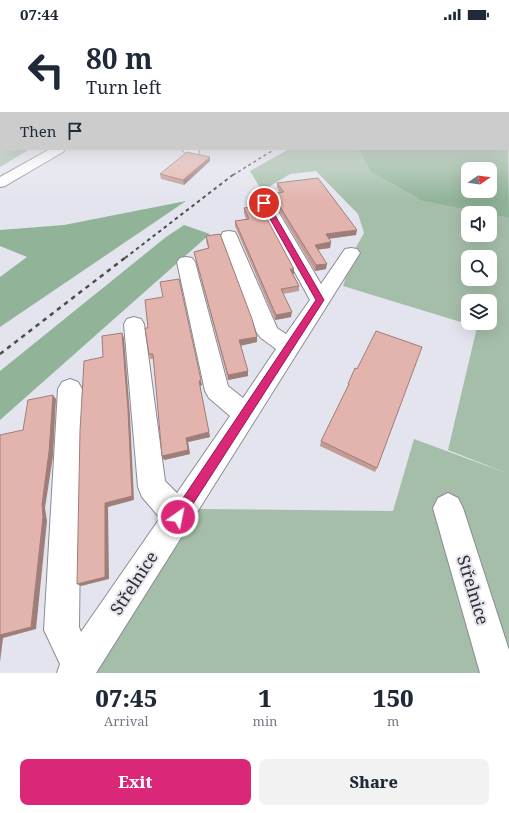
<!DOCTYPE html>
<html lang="en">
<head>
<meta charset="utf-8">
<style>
	:root { --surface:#fff; --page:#f2f2f3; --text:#1f2937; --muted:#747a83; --accent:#db2777 }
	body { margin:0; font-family:"Noto Serif",serif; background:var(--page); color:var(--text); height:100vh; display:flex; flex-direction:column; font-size:15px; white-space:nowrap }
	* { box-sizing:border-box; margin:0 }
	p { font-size:13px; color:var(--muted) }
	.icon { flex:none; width:22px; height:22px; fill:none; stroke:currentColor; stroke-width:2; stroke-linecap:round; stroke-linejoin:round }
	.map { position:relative; height:645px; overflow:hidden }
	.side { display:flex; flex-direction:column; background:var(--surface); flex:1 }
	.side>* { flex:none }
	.top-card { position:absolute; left:0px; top:0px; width:509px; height:122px; box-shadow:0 4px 16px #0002; background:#fff; color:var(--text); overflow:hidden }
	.needle { width:26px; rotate:77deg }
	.fabs { position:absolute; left:461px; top:134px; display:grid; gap:8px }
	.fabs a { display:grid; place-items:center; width:36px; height:36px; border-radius:8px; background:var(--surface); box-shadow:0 4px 16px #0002; font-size:20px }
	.pin { position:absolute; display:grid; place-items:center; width:34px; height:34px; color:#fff; margin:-17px; border:2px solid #fff; border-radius:50%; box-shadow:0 1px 4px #0007 }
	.me { position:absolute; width:44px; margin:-22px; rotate:33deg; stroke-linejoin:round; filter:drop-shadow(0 0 3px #0008) }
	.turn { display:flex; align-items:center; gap:14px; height:84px; padding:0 20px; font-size:18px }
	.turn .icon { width:52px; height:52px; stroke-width:2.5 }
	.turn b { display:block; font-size:28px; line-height:34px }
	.then { display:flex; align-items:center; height:38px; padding:0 20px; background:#0003; gap:8px; font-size:15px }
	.eta { display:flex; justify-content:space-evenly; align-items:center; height:68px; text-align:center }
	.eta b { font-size:24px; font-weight:800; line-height:28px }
	.cta { display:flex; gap:8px; margin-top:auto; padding:8px 20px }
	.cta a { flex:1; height:46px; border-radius:8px; background:var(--accent); color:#fff; font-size:16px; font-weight:800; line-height:46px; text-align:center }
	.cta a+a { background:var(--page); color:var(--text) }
	.status { display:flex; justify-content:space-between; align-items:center; height:28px; padding:0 20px; background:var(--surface); direction:ltr }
	.status svg { height:11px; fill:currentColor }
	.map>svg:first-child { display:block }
</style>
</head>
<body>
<div class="status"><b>07:44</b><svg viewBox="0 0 49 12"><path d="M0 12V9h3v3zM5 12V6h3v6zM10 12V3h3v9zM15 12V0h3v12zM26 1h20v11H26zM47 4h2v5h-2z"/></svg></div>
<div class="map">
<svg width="509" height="645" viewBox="0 0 509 645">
	<rect width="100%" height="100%" fill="#e4e4ee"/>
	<!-- green -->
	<path fill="#a5beaa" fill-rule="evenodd" d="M0,82L1,121H30L0,139Z
		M289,121H358L371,144L422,173L485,185H468V207H490V186L509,190V446L448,422L477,299L343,258L355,221L364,205L358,186L316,143L290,146L262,163L250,143ZM468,229H490V251H468ZM468,273H490V295H468Z
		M414,411L509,446V645H91L198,481L393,483Z"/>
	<!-- forest -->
	<path fill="#91b499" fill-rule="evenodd" d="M508,82L509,190L422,173L371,144L358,121H508ZM468,141H490V163H468Z
		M186,173L0,299V249L27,229L0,218V202L64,197Z
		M184,197L210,206L0,392V343L166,209Z"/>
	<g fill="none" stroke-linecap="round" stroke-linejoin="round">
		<defs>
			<path id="minor" d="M50,121H65L63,124L5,158L0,159V149Z
				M182,121H197L199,124L198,127C191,128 186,127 182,121Z
				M265,170L270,172L273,175L321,256L345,221L351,220L357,221L360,225L96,645H57L60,636L44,602L58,361L62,354L70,351L78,354L82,361L79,599L81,604L160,490L142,469L138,459L124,296L127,291L134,289L141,291L144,296L165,453L177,465L230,388L209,370L205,363L177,234L180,230L186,229L192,230L195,234L228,358L243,370L276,321L261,310L257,305L221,208L223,204L229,203L235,204L237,208L277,300L286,306L310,272L257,175L260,172Z
				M448,465L458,470L463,480L509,622V645H480L433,480L438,470Z"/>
		</defs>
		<!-- minor casing -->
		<use href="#minor" stroke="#8b8b94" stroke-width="2"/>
		<!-- minor -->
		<use href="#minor" fill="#fff" fill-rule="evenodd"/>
		<!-- rail-far2 -->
		<path stroke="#4c4c50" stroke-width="1.5" stroke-dasharray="3 3" stroke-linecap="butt" d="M233,147L275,121"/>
		<!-- rail-far1 -->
		<path stroke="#4c4c50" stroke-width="2" stroke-dasharray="3.5 3.5" stroke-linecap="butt" d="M125,230L234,146"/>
		<!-- rail -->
		<path stroke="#4c4c50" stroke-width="2.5" stroke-dasharray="4.5 4.5" stroke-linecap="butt" d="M0,326L126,229"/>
	</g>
	<!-- wall -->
	<path fill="#c39b95" d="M210,129V133L184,157L161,151L160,146Z
		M277,155L356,207L329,211L331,214L330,220L318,221L326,241L315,243L274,174L271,171V166L280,165L277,160Z
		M244,180L294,241V246H293L299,258V263L283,266L291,289L275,292L235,198V193L246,191L244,185Z
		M206,208L257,309V314L241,317L248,343V348L228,352L195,229L194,224L208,220L206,213Z
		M145,300L202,357L200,358L210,409L188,414L190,426L164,432L153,331H150L149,326Z
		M357,341L377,440L375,444L320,418L321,413L347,361L348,356Z"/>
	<!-- shaded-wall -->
	<path fill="#9f7e79" d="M210,129V133L184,157L183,152Z
		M357,202L356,207L325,211L326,206Z
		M331,214L330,220L315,222V217Z
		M327,236L326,241L315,243L316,237Z
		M290,241H294V246H290Z
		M292,284L291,289L275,292L276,287Z
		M122,305L124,310L130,387L134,472L108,479L109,551L81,558L77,556L105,475Z
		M257,309V314L240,318L239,312Z
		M248,343V348L228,352V347Z
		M201,352L202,357L200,358L199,353Z
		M53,367L56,371L53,428L45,480L47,493L36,601L3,610L0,634V607Z
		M209,404L210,409L188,414L190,426L164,432L162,428L186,410Z"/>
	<!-- building -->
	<path fill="#e3b4ad" stroke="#9f7e79" d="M187,124L210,129L183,152L160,146Z
		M318,150L357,202L326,206L331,214L315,217L327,236L316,237L274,169L271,166L284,164L277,155Z
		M260,178L294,241H290L299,258L281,261L292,284L276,287L235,193L249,191L244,180Z
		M220,206L252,291L257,309L239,312L248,343L228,347L194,224L209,220L206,208Z
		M179,251L201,352L199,353L209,404L186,410L188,422L162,428L153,326H149L145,300H148L145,272L163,269L160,254Z
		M376,303L422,319L377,440L321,413L349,356H348L355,340L357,341Z
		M122,305L128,382L132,468L105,475V549L77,556L80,403L84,333L103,329L102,308Z
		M53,367L49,424L42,476L43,489L31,599L0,607V407L23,402L28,372Z"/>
	<!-- sky -->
	<linearGradient id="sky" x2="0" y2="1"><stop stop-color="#80add8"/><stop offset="0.48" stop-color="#f3f3f7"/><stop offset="1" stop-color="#f3f3f7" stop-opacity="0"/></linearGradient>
	<rect width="509" height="172" fill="url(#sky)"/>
	<!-- route -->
	<path fill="#db2777" stroke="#8e194d" d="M262,173L268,175L324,272L182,493L178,495L173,493L171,489L173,485L316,272L261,175Z"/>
	<g text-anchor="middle" stroke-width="4" stroke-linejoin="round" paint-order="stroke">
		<!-- near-street labels -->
		<g font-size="17" fill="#2e2e31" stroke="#e4e4ee">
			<text transform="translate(134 555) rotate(-57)" y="6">Střelnice</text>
			<text transform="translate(473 562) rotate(73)" y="6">Střelnice</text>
		</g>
	</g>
</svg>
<div class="fabs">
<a><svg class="needle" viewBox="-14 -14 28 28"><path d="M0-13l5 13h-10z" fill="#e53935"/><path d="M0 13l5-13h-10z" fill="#747a83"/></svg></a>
<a><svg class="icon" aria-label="sound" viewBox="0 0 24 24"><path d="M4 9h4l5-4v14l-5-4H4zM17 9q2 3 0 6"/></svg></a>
<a><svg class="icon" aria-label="search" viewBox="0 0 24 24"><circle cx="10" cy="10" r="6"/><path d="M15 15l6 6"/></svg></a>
<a><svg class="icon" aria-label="layers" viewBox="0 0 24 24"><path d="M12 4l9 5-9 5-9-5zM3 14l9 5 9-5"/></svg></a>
</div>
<div class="pin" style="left:264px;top:175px;background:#d93025"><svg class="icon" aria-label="arrive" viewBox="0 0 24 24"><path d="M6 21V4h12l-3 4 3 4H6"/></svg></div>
<svg class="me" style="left:178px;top:489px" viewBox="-20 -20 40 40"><circle r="17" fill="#db2777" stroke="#fff" stroke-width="3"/><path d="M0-11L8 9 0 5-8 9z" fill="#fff"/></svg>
<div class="top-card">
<div class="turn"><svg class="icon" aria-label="left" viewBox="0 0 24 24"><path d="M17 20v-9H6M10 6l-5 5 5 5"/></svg><div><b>80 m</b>Turn left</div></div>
<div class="then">Then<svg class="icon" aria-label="arrive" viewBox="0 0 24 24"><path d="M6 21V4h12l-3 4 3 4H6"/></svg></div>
</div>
</div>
<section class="side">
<div class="eta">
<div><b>07:45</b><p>Arrival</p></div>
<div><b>1</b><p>min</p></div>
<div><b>150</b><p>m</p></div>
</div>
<div class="cta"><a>Exit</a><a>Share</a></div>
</section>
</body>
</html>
